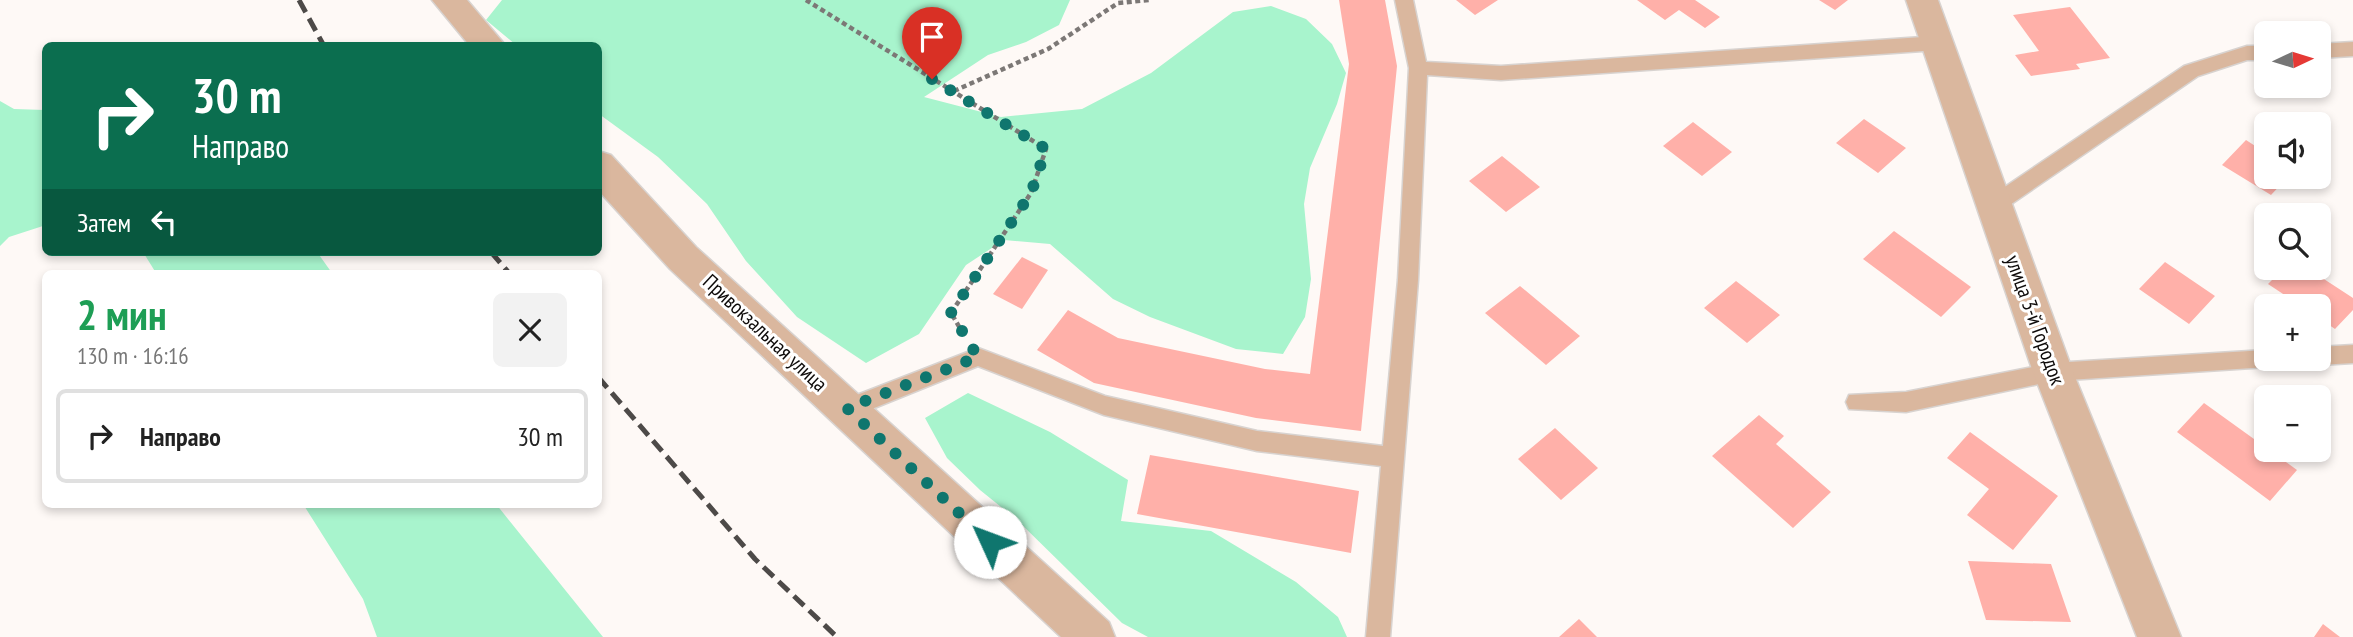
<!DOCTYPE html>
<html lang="ru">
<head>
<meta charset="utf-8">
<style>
	:root { --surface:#fff; --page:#f2f2f2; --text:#222; --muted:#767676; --line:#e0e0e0 }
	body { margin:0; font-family:"PT Sans Narrow",sans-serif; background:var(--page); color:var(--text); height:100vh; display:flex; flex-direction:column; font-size:26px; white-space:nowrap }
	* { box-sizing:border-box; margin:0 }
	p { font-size:23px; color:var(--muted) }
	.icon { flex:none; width:38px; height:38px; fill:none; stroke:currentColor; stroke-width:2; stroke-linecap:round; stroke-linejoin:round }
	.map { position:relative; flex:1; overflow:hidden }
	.side { position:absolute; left:42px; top:270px; width:560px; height:238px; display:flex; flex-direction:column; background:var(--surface); border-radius:10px; box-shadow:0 4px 10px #0003 }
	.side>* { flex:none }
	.hud { position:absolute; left:42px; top:42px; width:560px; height:214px; border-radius:10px; box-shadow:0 4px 10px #0003; background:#0b6e4f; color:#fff; overflow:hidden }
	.needle { width:46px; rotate:86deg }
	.controls { position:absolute; left:2254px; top:21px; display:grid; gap:14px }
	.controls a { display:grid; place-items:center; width:77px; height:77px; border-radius:10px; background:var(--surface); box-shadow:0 4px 10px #0003; font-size:35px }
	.pin { position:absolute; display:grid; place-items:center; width:60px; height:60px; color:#fff; margin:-72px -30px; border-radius:50% 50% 50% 0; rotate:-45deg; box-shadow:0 0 7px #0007 }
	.pin .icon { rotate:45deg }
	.me { position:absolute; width:77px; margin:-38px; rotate:313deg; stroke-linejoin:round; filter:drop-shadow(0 0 5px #0008) }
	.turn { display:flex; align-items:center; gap:24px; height:147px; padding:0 35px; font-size:32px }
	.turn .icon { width:91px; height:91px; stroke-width:2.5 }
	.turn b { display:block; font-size:49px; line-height:60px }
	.then { display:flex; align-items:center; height:66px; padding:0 35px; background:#0003; gap:14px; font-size:26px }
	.round { display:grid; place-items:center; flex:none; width:74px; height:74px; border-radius:10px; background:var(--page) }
	.headline { display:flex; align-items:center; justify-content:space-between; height:119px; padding:0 35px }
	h1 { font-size:42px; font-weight:600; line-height:52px; color:#1e9e55 }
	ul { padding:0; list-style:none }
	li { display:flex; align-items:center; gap:21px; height:94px; margin:0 14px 10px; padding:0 21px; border:4px solid var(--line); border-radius:10px }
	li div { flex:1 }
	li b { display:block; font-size:26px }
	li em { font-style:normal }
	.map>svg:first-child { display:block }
</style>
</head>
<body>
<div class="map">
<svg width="2353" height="637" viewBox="0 0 2353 637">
	<rect width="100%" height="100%" fill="#fef9f6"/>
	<!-- green -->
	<path fill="#a8f4cd" d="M502,0H1070L1059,25L1026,42L988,55L924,97L1001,117L1082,109L1151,73L1233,12L1271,6L1306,19L1332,44L1346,73L1337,104L1310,168L1304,204L1311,279L1305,317L1283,354L1236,349L1150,317L1113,299L1050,244L1004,240L966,265L919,334L866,363L797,317L746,261L707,204L658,157L599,114L598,46L516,45L486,20Z
		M0,101L14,109L45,110L46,225L9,237L0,246Z
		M143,252H317L332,273H156Z
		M968,393L1050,432L1128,480L1121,521L1211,531L1296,582L1338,617L1347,637H1148L1122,623L1016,519L980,490L947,458L925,418Z
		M303,504H496L603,637H377L363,599Z"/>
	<!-- building -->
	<path fill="#ffb0a9" d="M1339,0H1385L1397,66L1361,431L1256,418L1094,383L1037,350L1068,310L1118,338L1265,369L1310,374L1349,64Z
		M1456,0H1498L1475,15Z
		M1637,0H1695L1720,17L1705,28L1679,10L1665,20Z
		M1819,0H1848L1835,10Z
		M2070,7L2110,58L2076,64L2080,69L2031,76L2015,55L2039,51L2013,15Z
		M1864,119L1906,148L1878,173L1836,143Z
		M1693,122L1732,152L1702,176L1663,146Z
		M2246,140L2266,153V177H2288L2271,195L2222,165Z
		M1502,156L1540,187L1506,212L1469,181Z
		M1894,231L1971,287L1941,317L1863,259Z
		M1022,257L1048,270L1022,309L993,294Z
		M2165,262L2215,296L2189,324L2139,289Z
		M2284,268H2307L2353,298V310L2335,329L2319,318V306H2301L2268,284Z
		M1736,281L1780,315L1747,343L1704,308Z
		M1520,286L1580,336L1546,365L1485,313Z
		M2204,403L2297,470L2270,501L2177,432Z
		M1759,415L1784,436L1776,444L1831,492L1793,528L1712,456Z
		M1555,428L1598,468L1561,500L1518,459Z
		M1970,432L2058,496L2013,550L1967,515L1989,489L1947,458Z
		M1150,455L1359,491L1351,553L1137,514Z
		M1968,561L2051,564L2071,622L1986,620Z
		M1579,619L1597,637H1559Z
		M2323,624L2340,637H2314Z"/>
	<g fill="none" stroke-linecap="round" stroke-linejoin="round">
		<defs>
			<path id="service" d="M1395,0H1413L1426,62L1501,66L1937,36L1946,43L1937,50L1501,80L1427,75L1418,280L1390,637H1366L1381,466L1257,451L1104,415L978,366L847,419L839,416L836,409L839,402L978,348L1105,396L1257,431L1383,446L1398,280L1409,68Z
				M2353,42V56L2319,58V44Z
				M2247,46H2266V60H2247L2198,76L2001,211H1987L1984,205L1987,199L2184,66Z
				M2353,345V363L2319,365L2310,359H2319V347Z
				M2266,350V359H2286L2283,366L2053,381L1906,412L1849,409L1846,402L1849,395L1906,392L2053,363Z"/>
			<path id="minor" d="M432,0H467L506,46H470Z
				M1906,0H1938L2073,372L2181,637H2137L2033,372Z
				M598,151L611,155L696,247L1109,622L1115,637H1061L670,269L598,190Z"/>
		</defs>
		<!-- service casing -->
		<use href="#service" stroke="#d8d3d0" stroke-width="3"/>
		<!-- minor casing -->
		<use href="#minor" stroke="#d8d3d0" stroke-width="3"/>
		<!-- path -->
		<path stroke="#7c7876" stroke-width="4.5" stroke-dasharray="5 3.5" stroke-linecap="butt" d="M806,0L1046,149L1031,193L951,313L964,335
			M954,91L1048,49L1118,3L1149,0"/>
		<!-- service -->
		<use href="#service" fill="#dab79e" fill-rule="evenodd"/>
		<!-- minor -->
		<use href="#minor" fill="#dab79e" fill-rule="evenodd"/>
		<!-- rail -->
		<path stroke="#4d4a48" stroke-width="5" stroke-dasharray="14 7" stroke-linecap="butt" d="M299,0L324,46
			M491,252L509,273
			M598,377L755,559L837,637"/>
	</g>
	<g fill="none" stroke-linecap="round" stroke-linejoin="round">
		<!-- route -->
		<path stroke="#0f766e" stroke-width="12" stroke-dasharray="0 21.6" d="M932,79L1046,149L1031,193L951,313L978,357L847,408L990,542"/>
	</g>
	<g text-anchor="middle" stroke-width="6" stroke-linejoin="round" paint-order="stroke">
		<!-- street labels -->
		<g font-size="21" fill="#0e0b0a" stroke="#fff">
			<text transform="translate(2035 320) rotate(70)" y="7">улица 3-й Городок</text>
			<text transform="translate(765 333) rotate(43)" y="7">Привокзальная улица</text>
		</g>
	</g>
</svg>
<div class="controls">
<a><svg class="needle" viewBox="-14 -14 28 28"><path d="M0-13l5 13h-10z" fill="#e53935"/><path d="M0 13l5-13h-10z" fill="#767676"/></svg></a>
<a><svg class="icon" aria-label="sound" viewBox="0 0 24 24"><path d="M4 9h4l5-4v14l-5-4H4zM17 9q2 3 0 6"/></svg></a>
<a><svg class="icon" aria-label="search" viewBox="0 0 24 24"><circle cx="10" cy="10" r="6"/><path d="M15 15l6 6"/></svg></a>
<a>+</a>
<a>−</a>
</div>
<div class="pin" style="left:932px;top:79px;background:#d93025"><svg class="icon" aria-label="arrive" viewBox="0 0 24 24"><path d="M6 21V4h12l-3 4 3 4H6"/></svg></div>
<svg class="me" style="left:990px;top:542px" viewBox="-20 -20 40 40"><circle r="19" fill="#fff"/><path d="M0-13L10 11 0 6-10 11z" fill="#0f766e"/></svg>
<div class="hud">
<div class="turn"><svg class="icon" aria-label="right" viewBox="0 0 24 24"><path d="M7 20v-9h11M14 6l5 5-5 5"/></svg><div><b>30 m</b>Направо</div></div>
<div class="then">Затем<svg class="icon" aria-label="left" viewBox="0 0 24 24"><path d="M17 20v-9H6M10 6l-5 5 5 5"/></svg></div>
</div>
<section class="side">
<div class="headline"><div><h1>2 мин</h1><p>130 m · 16:16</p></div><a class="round"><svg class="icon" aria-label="close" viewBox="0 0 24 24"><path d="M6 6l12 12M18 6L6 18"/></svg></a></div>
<ul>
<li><svg class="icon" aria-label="right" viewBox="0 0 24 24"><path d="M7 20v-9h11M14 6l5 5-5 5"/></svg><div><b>Направо</b></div><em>30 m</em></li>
</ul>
</section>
</div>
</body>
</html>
